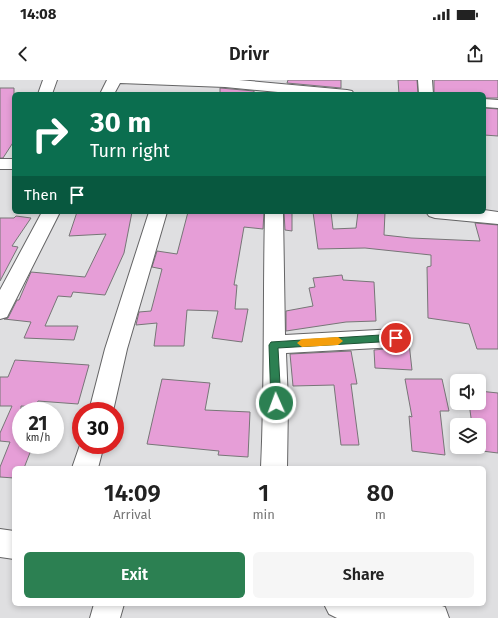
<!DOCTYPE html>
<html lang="en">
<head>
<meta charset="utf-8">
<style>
	:root { --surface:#fff; --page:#f6f6f6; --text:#222; --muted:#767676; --accent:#2c8052 }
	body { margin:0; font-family:"Fira Sans",sans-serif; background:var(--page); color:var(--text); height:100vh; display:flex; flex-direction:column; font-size:15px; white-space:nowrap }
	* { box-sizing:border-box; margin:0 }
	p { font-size:13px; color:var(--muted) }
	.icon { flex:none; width:22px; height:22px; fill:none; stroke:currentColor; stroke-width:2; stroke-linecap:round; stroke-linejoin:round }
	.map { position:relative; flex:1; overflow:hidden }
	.sheet { position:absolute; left:12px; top:386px; width:474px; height:140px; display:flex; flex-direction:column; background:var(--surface); border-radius:6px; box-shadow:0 2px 6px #0003 }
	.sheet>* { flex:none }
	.guide { position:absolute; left:12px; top:12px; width:474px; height:122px; border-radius:6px; box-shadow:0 2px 6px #0003; background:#0b6e4f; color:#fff; overflow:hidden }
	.controls { position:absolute; left:450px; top:294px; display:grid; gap:8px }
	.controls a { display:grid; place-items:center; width:36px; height:36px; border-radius:6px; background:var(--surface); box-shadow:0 2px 6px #0003; font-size:20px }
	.speed { position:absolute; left:12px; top:322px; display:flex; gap:8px; font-size:20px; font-weight:700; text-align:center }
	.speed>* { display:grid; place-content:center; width:52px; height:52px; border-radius:50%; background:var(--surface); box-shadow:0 2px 6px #0003; line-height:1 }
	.speed small { font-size:10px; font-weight:400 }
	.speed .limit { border:6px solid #d22; background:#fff; color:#111 }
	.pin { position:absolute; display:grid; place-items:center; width:34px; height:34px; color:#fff; margin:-17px; border:2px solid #fff; border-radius:50%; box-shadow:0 1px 4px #0007 }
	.me { position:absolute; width:44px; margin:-22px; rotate:358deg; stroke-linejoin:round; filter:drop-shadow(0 0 3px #0008) }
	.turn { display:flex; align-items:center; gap:14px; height:84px; padding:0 12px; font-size:18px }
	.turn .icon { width:52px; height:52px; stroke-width:2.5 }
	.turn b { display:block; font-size:28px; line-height:34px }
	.then { display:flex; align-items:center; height:38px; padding:0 12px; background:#0003; gap:8px; font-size:15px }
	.eta { display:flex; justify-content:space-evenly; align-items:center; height:68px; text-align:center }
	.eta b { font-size:24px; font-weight:600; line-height:28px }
	.cta { display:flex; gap:8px; margin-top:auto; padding:8px 12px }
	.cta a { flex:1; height:46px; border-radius:6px; background:var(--accent); color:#fff; font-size:16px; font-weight:600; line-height:46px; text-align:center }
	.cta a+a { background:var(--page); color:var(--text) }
	.status { display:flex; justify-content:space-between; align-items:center; height:28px; padding:0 20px; background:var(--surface); direction:ltr }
	.status svg { height:11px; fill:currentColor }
	header { display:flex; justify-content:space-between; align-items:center; height:52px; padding:0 12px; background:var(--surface); font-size:18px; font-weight:600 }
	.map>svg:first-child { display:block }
</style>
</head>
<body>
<div class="status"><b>14:08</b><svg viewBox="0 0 49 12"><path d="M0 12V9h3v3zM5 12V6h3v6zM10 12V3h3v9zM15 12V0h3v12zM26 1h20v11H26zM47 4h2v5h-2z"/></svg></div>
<header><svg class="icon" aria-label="back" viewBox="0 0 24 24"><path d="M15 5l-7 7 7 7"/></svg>Drivr<svg class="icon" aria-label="share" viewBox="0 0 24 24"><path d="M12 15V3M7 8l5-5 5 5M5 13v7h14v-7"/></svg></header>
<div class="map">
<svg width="498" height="538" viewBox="0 0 498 538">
	<rect width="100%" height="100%" fill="#dfdfe1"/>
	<!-- building -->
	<path fill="#e69ed7" stroke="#777677" d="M288,0H341V8L287,3Z
		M398,0H417L418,14H399Z
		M434,0H498V18H484V14H434Z
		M0,8H14V61L3,78H0Z
		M220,8L254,11V14H220Z
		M484,28L498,29V56L484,55Z
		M77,132H132L124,173L105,215L73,212L71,217L58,216L45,246H78L74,260L24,258L31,242L4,239L8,238L17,220H19L31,192L85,197L106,154L69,156Z
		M188,132H264L263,149L244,147L234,205H237L235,229H248L242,262L212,258L218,231L187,230L184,266H154L157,243L136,245L139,232L151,231L162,189L152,187L157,171L177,174Z
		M284,132H292V151L285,150Z
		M313,132H331L333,149L356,148L358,132H385L384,155L411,158L480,161L475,143L498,145V269H477L469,244L428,238L427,187L431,186V175L365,168L318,169Z
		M16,136L31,138L12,166L18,167L0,201V138H14Z
		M342,195L343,200L374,202L376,241L346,242L286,251V231L313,226L309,208L315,207L313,198Z
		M406,263H409L412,290L375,288L374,270L396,268L405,265Z
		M351,271L357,304H351L359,365H341L334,305L293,306L290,274Z
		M15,280L89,285L78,324L38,321L36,327L21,326V365H33L24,388H14V398L0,397V387L10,362L0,361V353L12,326H0V297H8Z
		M162,299L210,303L205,330L250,332L248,377L218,375L219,371L147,364Z
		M405,299H442L449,331H440L445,375L412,371L409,336L412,337Z
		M479,311L498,313V373L474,370V367H479V345H472L469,323H479Z"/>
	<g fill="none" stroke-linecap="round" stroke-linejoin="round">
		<defs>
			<path id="minor" d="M43,0H57L52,14H38Z
				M107,0H239L347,10L352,11L354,14H299L225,7L120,3L114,14H100Z
				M418,0H432L433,14H419Z
				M484,19L498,20V28L484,27Z
				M0,79H14V89H0Z
				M484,130L498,132V144L435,138L429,136L426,132H484Z
				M42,132H60L7,237L0,239V210Z
				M149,132H167L127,269L113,331H89L105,269Z
				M265,132H283L285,255L396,249L404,252L407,258L404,264L396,267L286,273L288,323L287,388H261C265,303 263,218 265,132Z
				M81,362V365H104L98,388H72Z
				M0,449L14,451V479L0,477Z
				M94,524H124L120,538H90Z
				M324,524H436L445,527L449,538H337L329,534Z"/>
		</defs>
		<!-- minor casing -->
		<use href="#minor" stroke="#646465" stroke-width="2"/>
		<!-- minor -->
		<use href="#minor" fill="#fff" fill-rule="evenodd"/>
	</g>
	<!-- route -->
	<path fill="#2c8052" stroke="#1d5335" d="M396,254L400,258L396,261L278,268L281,323L279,326L276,328L273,326L271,323L269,265L271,262Z"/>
	<!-- slow -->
	<path fill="#f59e0b" d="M338,257L343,261L338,265L302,267L297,263L302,259Z"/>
</svg>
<div class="controls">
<a><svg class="icon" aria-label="sound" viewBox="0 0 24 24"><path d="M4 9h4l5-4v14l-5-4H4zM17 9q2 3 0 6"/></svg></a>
<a><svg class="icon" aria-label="layers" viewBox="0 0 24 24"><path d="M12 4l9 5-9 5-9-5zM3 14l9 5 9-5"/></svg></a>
</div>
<div class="speed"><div>21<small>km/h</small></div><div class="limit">30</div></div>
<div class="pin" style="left:396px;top:258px;background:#d93025"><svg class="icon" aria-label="arrive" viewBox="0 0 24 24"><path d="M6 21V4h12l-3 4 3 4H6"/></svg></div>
<svg class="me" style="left:276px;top:323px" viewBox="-20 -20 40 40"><circle r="17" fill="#2c8052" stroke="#fff" stroke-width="3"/><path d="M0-11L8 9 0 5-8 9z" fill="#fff"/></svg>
<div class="guide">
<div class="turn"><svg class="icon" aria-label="right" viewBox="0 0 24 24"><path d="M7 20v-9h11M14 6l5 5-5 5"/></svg><div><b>30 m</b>Turn right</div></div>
<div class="then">Then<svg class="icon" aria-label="arrive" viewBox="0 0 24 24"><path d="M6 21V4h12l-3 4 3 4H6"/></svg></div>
</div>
<section class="sheet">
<div class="eta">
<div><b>14:09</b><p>Arrival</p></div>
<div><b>1</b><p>min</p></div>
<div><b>80</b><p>m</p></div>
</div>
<div class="cta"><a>Exit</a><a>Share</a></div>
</section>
</div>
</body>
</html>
